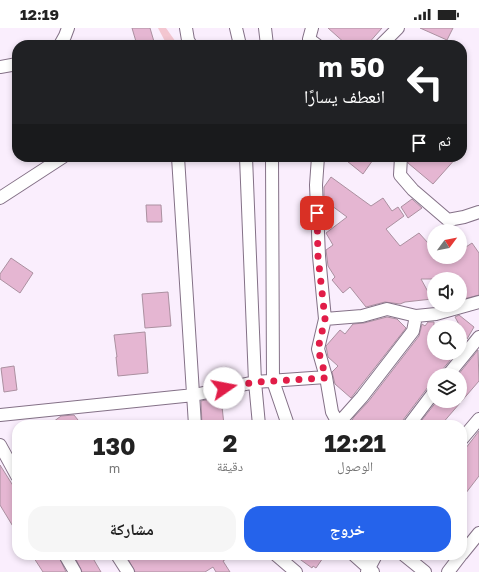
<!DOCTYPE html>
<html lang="ar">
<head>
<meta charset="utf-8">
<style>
	:root { --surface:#fff; --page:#f6f6f6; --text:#222; --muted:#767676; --accent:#2563eb }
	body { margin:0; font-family:"Golos Text","Noto Naskh Arabic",sans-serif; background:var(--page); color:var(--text); direction:rtl; height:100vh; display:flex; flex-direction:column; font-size:15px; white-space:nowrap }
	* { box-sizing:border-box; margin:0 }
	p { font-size:13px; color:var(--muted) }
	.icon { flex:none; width:22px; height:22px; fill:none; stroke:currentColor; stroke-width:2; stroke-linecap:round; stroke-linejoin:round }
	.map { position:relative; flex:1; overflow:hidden; direction:ltr }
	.details { position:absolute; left:12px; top:392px; width:455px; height:140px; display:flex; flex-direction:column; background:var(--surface); border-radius:16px; box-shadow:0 2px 6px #0003; direction:rtl }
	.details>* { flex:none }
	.banner { position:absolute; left:12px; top:12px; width:455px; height:122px; border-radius:16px; box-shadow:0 2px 6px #0003; direction:rtl; background:#202124; color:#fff; overflow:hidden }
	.needle { width:26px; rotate:58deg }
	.controls { position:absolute; left:427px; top:196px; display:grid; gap:8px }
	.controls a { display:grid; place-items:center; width:40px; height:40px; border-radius:50%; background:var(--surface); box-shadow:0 2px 6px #0003; font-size:20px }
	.pin { position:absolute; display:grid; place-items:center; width:34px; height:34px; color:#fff; margin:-17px; border-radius:8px; box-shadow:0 2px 6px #0006 }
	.me { position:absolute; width:44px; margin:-22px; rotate:78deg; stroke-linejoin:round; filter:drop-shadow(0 0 3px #0008) }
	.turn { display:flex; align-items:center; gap:14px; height:84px; padding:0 16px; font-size:18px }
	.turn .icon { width:52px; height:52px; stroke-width:2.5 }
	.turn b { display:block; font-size:28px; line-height:34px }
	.then { display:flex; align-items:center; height:38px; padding:0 16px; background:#0003; gap:8px; font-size:15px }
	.eta { display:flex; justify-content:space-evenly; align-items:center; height:68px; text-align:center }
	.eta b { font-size:24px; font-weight:700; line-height:28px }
	.primary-button { display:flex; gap:8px; margin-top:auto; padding:8px 16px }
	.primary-button a { flex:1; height:46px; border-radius:16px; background:var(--accent); color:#fff; font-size:16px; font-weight:700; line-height:46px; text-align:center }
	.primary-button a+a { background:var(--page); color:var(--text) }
	.status { display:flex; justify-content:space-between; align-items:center; height:28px; padding:0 20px; background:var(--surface); direction:ltr }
	.status svg { height:11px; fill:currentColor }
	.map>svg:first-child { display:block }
</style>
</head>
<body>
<div class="status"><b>12:19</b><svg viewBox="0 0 49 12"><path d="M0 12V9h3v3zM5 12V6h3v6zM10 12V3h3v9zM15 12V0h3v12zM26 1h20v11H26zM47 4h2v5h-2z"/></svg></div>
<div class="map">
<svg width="479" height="544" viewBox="0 0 479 544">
	<rect width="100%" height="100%" fill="#faeefd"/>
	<!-- green -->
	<path fill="#f3c6d0" d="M158,0H166L178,17H167Z"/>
	<!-- building -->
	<path fill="#e5b6d2" stroke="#ab90a0" d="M132,0H150L155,17H137Z
		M328,0H382L367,17H347Z
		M420,0H453L447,12Z
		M342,129H375L363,146Z
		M408,129H457L433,156L408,135Z
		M331,149L371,178L383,170L392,183L398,179L404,188L386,201L400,218L419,205L428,215L434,210V229H460V223L472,215L479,225V267L460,272V251H421L432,271L405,274L400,276L385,274L366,279L350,259L343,265L332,252L335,249L328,238L326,222L333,217L326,205L347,189L324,172V159Z
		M412,171L422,180L408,190L401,179Z
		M146,177H161L162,194H147Z
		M11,230L33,245L20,265L0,251V246Z
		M168,264L171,298L145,300L142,266Z
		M459,287L474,299L467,311L455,289Z
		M387,289L397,291L406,300L351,370L335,356L332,344L338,338L328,329L326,318L340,302L345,306L353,296L364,295Z
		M428,294H434V325H456L442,342L441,347H434V357L428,359L403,392L402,397H349L354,389L368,374L419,308L422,296L425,298Z
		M145,304L148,345L118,348L116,329H117L114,307Z
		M460,306L467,312L460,320Z
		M478,322L479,353L441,397H418L437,373H460V347H458Z
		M14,338L17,362L4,364L1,340Z
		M221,369L224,397H202L201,373Z
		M74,387L82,397H49L61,388Z
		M479,403V448L462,470V425Z
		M0,437L17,464V505L0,477Z
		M32,527H58L66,544H43Z
		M74,527H91L101,544H82Z
		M126,527H232L223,533L230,544H216L213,539L205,544H135Z
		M294,527H325L316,540L313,538L312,540Z"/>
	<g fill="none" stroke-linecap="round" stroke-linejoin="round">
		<defs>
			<path id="minor" d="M186,0L188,12L191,17
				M236,0L240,17
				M265,0L267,17
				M312,0L309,11L317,17
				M60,17L65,8L68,0
				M381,17L398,0
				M0,39L17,36
				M178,129L195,397
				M246,129L255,354L259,397
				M272,129L273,353L288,397
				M318,129L316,157L319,228L325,291L318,321L326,349L332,384L339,397
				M401,129L400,147L413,162L448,192L464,189L479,184
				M0,170L63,129
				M325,291L362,288L387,281L416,288L436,286L479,274
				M448,347L479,309
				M0,387L194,367L255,354L326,349
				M338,396L362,369L413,303L416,288
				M409,397L434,364
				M462,411L479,391
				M0,417L17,448
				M462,526L479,505
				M65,527L75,544
				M117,527L128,544
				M276,527L296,544
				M354,527L373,544
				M404,527L425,544
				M367,544L376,527
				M448,544L461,527"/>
		</defs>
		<!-- minor casing -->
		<use href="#minor" stroke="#847187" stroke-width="14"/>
		<!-- minor -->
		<use href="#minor" stroke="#fff" stroke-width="12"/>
	</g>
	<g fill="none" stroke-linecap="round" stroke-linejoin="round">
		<!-- route -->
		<path stroke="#e11d48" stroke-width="7" stroke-dasharray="0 12.6" d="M224,360L255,354L326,350L318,321L325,291L318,228L317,185"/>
	</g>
</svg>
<div class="controls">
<a><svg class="needle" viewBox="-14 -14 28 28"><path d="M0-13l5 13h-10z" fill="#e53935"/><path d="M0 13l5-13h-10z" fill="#767676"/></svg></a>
<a><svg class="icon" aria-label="sound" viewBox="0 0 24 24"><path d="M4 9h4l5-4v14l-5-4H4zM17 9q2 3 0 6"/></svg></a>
<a><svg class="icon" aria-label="search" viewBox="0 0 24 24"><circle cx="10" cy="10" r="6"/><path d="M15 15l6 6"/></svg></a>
<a><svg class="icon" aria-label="layers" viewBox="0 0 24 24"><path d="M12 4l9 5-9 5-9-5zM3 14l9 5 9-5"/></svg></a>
</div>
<div class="pin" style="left:317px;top:185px;background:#d93025"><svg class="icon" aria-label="arrive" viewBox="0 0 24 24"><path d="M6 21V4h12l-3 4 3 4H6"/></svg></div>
<svg class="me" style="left:224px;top:360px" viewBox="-20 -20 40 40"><circle r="19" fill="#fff"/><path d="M0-13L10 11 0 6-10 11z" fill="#e11d48"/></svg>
<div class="banner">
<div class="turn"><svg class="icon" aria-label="left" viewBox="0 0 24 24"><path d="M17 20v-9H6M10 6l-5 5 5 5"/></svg><div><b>50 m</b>انعطف يسارًا</div></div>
<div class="then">ثم<svg class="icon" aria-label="arrive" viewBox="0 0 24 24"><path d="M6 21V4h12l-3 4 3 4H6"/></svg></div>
</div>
<section class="details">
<div class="eta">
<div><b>12:21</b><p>الوصول</p></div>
<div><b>2</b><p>دقيقة</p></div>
<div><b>130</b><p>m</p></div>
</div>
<div class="primary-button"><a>خروج</a><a>مشاركة</a></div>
</section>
</div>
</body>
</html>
